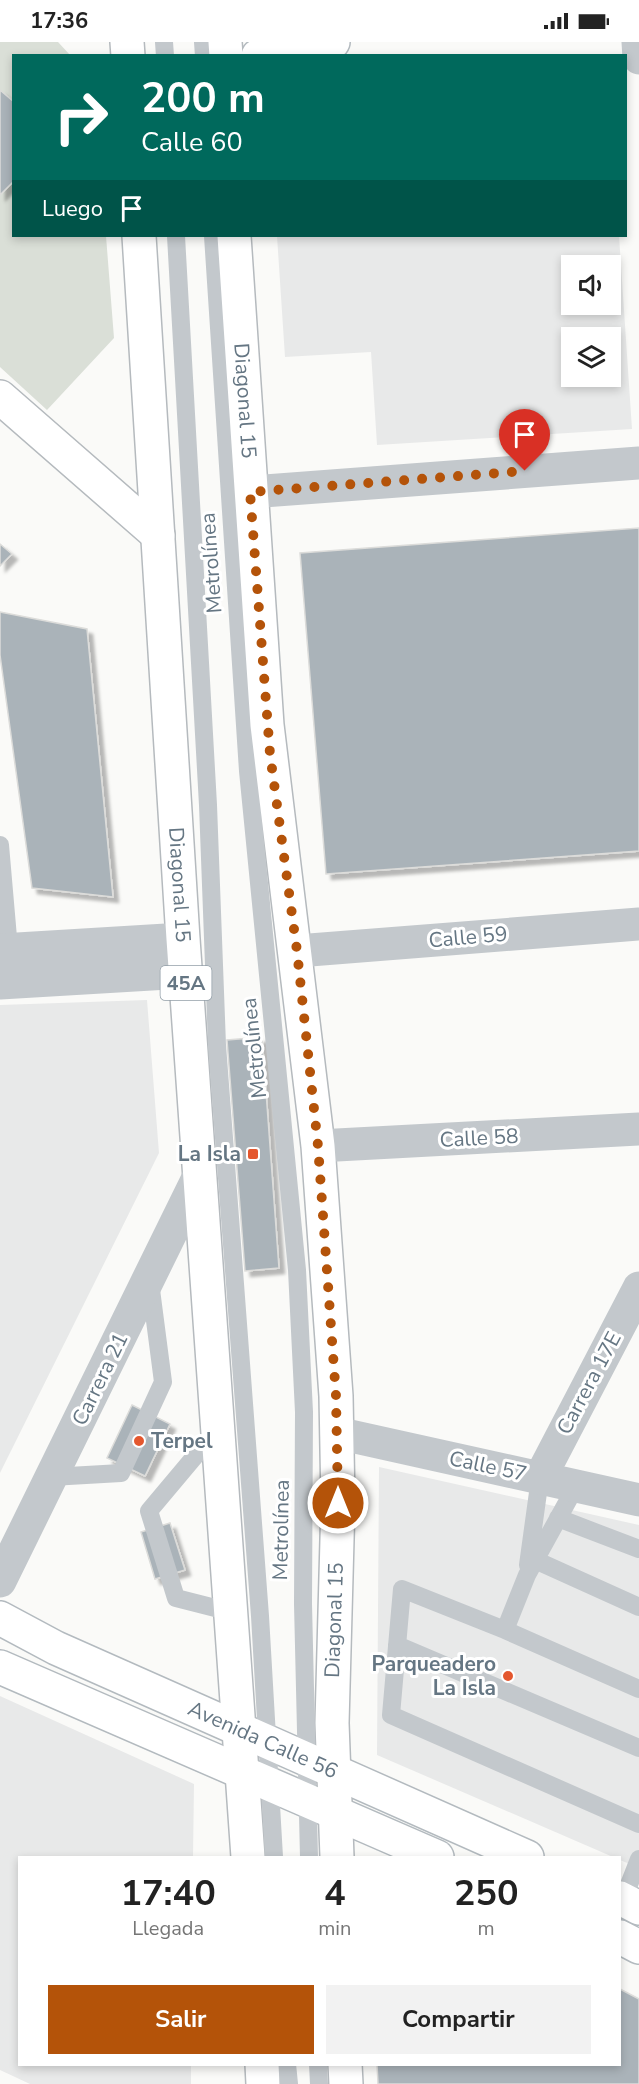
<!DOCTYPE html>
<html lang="es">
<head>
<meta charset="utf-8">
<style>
	:root { --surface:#fff; --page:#f2f2f2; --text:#222; --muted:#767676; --accent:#b45309 }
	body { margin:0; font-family:"Nunito Sans",sans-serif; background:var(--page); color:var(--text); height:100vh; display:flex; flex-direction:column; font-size:22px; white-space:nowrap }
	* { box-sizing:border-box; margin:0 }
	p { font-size:20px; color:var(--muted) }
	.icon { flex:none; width:33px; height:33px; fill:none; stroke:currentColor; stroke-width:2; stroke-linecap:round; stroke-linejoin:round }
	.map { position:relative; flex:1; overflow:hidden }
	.panel { position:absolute; left:18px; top:1814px; width:603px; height:210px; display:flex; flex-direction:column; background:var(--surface); border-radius:0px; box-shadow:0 3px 9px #0003 }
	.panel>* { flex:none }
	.hud { position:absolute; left:12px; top:12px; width:615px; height:183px; border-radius:0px; box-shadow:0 3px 9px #0003; background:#00695c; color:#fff; overflow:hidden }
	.buttons { position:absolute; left:561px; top:213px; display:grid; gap:12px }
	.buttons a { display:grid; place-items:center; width:60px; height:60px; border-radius:0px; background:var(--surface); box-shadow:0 3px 9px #0003; font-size:30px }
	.pin { position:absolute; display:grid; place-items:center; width:51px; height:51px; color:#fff; margin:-62px -26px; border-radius:50% 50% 50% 0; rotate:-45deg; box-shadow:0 0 6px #0007 }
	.pin .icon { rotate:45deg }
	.me { position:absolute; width:66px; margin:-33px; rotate:0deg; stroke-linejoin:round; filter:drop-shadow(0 0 4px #0008) }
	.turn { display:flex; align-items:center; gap:21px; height:126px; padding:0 30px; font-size:27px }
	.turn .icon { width:78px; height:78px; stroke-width:2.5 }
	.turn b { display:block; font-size:42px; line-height:51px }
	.then { display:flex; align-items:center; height:57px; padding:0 30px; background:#0003; gap:12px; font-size:22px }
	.eta { display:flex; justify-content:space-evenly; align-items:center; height:102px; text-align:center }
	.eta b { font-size:36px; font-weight:700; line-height:42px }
	.primary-button { display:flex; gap:12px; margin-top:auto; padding:12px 30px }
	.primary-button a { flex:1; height:69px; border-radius:0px; background:var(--accent); color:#fff; font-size:24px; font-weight:700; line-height:69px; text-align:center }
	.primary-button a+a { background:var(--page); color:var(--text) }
	.status { display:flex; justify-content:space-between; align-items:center; height:42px; padding:0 30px; background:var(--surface); direction:ltr }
	.status svg { height:16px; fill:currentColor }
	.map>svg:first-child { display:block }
</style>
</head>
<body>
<div class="status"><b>17:36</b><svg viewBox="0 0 49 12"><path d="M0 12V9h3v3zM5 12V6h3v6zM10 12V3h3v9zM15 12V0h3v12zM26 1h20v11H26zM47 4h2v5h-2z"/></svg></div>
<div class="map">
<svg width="639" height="2042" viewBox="0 0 639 2042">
	<defs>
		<filter id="shadow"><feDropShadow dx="5.5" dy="5.5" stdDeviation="1.5" flood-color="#0004"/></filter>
	</defs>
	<rect width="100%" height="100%" fill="#fafaf8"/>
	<!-- built -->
	<path fill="#e8e9e9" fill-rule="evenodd" d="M277,194H619L632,387L377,403L371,310L285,315ZM572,224H610V262H572ZM572,296H610V334H572Z
		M147,958L159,1111L0,1431V963Z
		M379,1425L639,1483V1826L620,1818V1815H613L377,1713Z
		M0,1654L194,1742L193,1815H20V2022H191V2042H30L0,2028Z"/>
	<!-- green -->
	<path fill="#dadfd7" d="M0,0H58L70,13L14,14V194H106L114,296L47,368L0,325Z"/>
	<!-- building -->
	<path fill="#aab3b9" stroke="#dcdcda" stroke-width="1.5" filter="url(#shadow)" d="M0,48L14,60V139L0,153Z
		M639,486V809L326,832L300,511Z
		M0,502L12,512L0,524Z
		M0,570L87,587L113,855L32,846L0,613Z
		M262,995L279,1226L245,1229L227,998Z
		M132,1363L170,1382L145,1434L107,1416Z
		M170,1481L185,1528L155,1537L141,1490Z
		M620,1947L639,1957V2042H378L377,2022H620Z"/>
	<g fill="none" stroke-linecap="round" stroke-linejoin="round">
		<defs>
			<g id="secondary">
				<path d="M258,14L286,3L333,0"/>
				<path id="s1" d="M0,1576L56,1606L527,1815"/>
				<path d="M0,1625L437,1815"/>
				<path d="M620,1856L639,1866"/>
				<path d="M620,1895L639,1905"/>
			</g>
			<g id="primary">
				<path d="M127,0L128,14"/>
				<path d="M225,0L226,14"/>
				<path id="s2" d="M139,194L183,897L248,1815"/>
				<path id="s3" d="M234,194L267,683L318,1104L336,1354L338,1461L332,1681L337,1815"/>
				<path d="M0,355L158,493"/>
				<path d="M262,2022L263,2042"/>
				<path d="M345,2022L346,2042"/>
			</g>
		</defs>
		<!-- secondary casing -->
		<use href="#secondary" stroke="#b3babf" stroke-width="36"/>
		<!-- primary casing -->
		<use href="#primary" stroke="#b5babe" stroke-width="36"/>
		<!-- service -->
		<path stroke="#c3c8cc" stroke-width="18" d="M164,0L165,14
			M203,0L204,14
			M176,194L208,763L217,1003L260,1574L274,1815
			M213,194L248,729L297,1228L304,1370L303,1562L309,1815
			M0,803L9,907
			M217,1388L149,1469L176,1556L231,1570
			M51,1435L121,1431L163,1340L150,1240
			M558,1476L639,1507
			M535,1518L639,1565
			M528,1523L540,1436
			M505,1588L527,1533L576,1444
			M397,1603L639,1706
			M639,1647L505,1588L402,1547L391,1673L639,1782
			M623,1858L639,1817
			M287,2022L289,2042
			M318,2022L319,2042"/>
		<!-- minor -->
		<path stroke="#c3c8cc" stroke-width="33" d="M638,0L639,16
			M250,450L639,421
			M0,908L183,897
			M297,909L639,882
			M0,941L185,930
			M318,1104L639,1087
			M337,1391L639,1458
			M540,1436L639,1246"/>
		<!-- tertiary -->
		<path stroke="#c3c8cc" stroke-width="33" d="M0,1539L199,1134"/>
		<!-- secondary -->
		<use href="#secondary" stroke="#fff" stroke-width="33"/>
		<!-- primary -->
		<use href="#primary" stroke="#fff" stroke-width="33"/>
	</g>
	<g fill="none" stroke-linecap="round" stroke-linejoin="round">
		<!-- route -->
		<path stroke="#b45309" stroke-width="10" stroke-dasharray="0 18" d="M338,1461L336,1354L318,1104L297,909L270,712L250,450L525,429"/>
	</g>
	<!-- markers -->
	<g fill="#e4572e" stroke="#fff" stroke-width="2">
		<rect x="247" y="1106" width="12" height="12" rx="3"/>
		<circle cx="139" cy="1399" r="6"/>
		<circle cx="508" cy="1634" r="6"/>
	</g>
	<g text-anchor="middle" stroke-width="6" stroke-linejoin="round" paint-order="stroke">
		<!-- shield labels -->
		<rect fill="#fff" stroke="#939fa8" stroke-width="1.5" x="160.5" y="924" width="51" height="34" rx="4.5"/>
		<g font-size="20" font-weight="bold" fill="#657683">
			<text x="186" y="948">45A</text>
		</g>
		<!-- street labels -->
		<g font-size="21" fill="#657683" stroke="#fff">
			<text dy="7" stroke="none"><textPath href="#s3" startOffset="165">Diagonal 15</textPath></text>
			<text transform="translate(211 521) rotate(-94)" y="7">Metrolínea</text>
			<text dy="7" stroke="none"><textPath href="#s2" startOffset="650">Diagonal 15</textPath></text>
			<text transform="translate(468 895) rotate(-5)" y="7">Calle 59</text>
			<text transform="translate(254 1006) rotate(-96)" y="7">Metrolínea</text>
			<text transform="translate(479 1096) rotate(-3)" y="7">Calle 58</text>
			<text transform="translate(100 1337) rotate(-64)" y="7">Carrera 21</text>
			<text transform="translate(589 1341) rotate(-62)" y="7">Carrera 17E</text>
			<text transform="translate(488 1424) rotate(12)" y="7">Calle 57</text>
			<text transform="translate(281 1488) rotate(-89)" y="7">Metrolínea</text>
			<text transform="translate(334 1578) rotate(-88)" y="7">Diagonal 15</text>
			<text dy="7" stroke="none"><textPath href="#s1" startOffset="290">Avenida Calle 56</textPath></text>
		</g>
		<!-- poi labels -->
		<g font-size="21" font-weight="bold" fill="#657683" stroke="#fff" text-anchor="end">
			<text x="241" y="1119">La Isla</text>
			<text x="151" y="1406" text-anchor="start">Terpel</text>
			<text x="496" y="1629">Parqueadero<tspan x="496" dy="24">La Isla</tspan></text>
		</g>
	</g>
</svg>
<div class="buttons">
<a><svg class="icon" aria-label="sound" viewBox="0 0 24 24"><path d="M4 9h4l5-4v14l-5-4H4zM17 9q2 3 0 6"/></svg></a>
<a><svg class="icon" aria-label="layers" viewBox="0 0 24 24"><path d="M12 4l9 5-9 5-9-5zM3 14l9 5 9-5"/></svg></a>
</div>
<div class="pin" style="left:525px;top:429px;background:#d93025"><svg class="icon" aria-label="arrive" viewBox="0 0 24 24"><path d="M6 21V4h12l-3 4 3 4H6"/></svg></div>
<svg class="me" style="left:338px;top:1461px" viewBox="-20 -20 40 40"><circle r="17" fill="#b45309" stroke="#fff" stroke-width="3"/><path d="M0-11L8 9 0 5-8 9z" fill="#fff"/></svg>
<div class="hud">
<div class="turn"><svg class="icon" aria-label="right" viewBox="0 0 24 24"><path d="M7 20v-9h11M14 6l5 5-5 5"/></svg><div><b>200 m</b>Calle 60</div></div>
<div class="then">Luego<svg class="icon" aria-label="arrive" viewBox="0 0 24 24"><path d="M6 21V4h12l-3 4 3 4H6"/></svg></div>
</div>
<section class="panel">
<div class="eta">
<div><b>17:40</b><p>Llegada</p></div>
<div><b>4</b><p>min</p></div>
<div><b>250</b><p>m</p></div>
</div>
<div class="primary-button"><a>Salir</a><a>Compartir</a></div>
</section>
</div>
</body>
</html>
